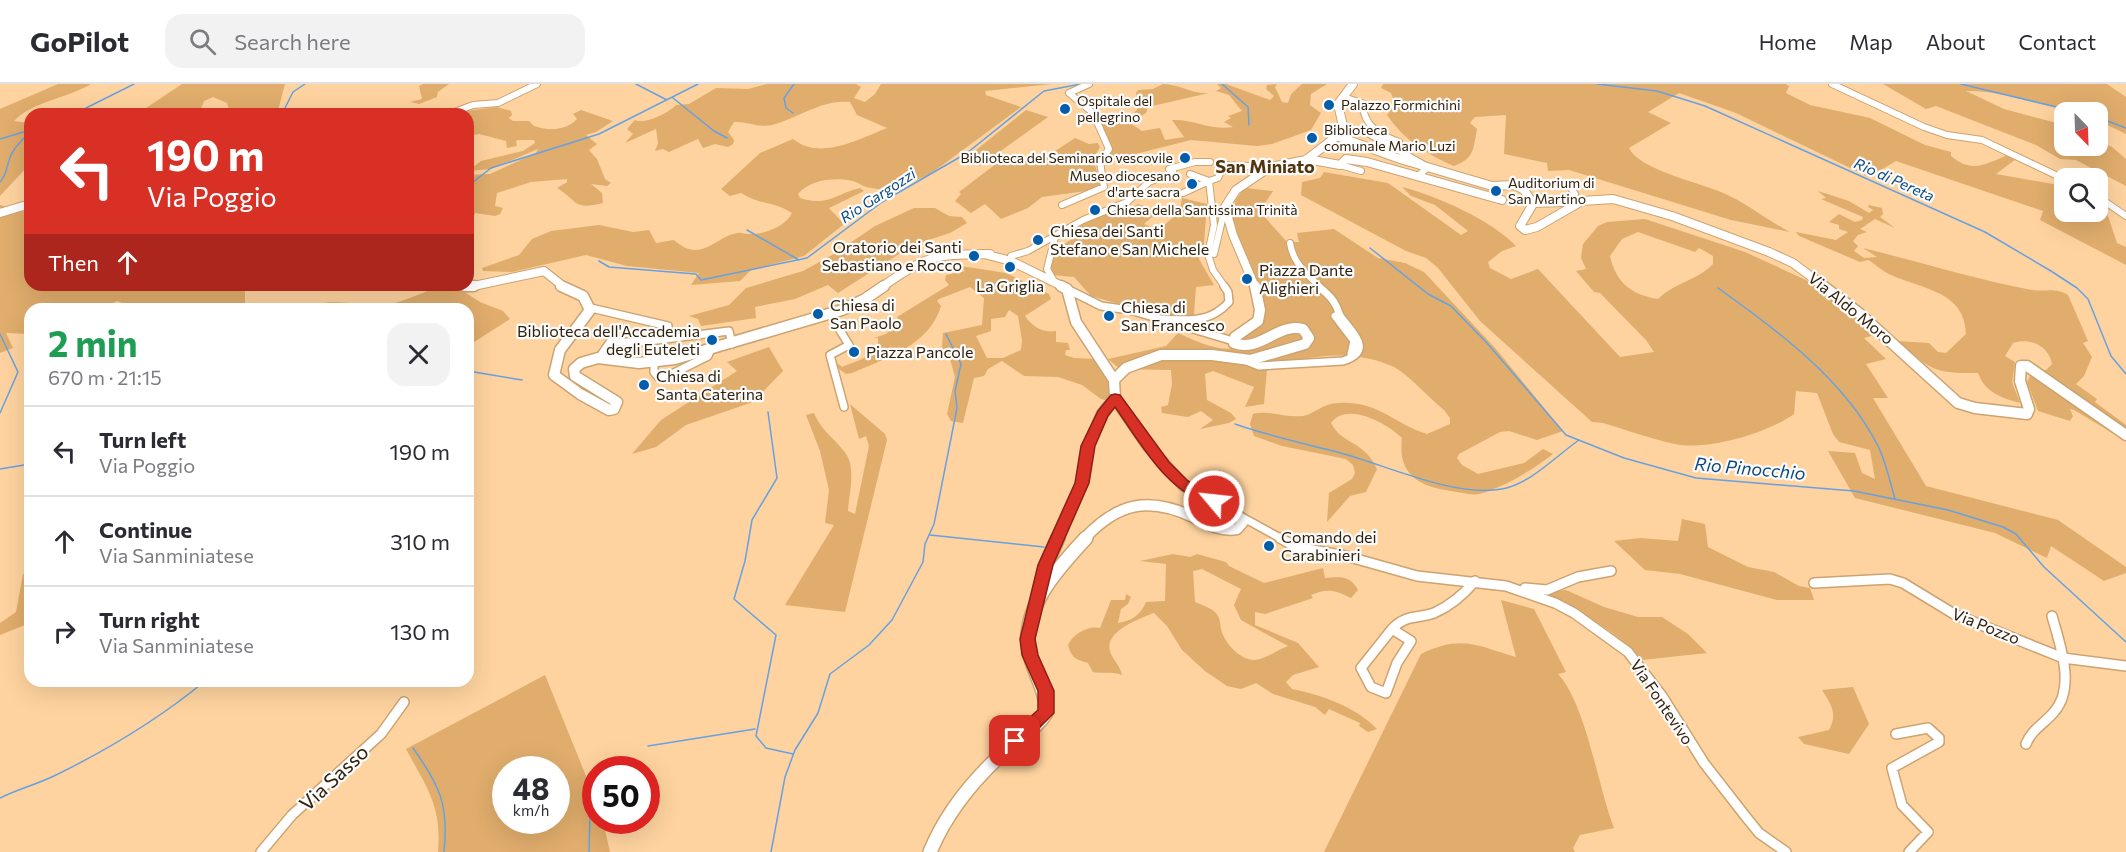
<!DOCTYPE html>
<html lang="en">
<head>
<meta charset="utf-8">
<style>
	:root { --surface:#fff; --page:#f2f2f3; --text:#2b2b33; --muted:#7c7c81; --line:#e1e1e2 }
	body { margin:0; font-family:Commissioner,sans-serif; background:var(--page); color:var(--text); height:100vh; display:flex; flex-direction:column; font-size:22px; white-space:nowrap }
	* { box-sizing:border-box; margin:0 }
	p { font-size:20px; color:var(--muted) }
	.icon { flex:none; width:33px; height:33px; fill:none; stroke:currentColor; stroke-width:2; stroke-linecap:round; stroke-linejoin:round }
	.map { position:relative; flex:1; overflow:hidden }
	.details { position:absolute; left:24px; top:219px; width:450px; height:384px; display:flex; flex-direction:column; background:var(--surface); border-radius:18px; box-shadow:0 6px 24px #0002 }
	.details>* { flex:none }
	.guide { position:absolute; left:24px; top:24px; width:450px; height:183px; border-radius:18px; box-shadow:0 6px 24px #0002; background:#d93025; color:#fff; overflow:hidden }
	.needle { width:39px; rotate:157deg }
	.tools { position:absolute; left:2054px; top:18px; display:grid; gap:12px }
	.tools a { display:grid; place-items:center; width:54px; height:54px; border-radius:12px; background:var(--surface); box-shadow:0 6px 24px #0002; font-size:30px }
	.speed { position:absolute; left:492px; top:672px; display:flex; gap:12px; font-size:30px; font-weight:700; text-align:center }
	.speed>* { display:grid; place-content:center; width:78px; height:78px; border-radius:50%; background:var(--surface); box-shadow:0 6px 24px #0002; line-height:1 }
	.speed small { font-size:15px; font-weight:400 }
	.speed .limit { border:9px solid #d22; background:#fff; color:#111 }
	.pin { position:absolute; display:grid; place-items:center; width:51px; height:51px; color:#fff; margin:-26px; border-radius:12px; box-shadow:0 3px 9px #0006 }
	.me { position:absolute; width:66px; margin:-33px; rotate:298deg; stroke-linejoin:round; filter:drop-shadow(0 0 4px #0008) }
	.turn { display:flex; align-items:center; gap:21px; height:126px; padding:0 24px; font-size:27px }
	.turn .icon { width:78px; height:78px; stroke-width:2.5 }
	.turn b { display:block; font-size:42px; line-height:51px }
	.then { display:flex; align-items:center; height:57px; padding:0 24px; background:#0003; gap:12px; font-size:22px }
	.round { display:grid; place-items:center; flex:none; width:63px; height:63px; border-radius:18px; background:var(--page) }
	.overview { display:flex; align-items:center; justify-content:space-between; height:102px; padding:0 24px }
	h1 { font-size:36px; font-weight:700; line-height:45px; color:#1e9e55 }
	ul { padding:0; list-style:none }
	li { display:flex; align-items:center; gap:18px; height:90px; padding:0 24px; border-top:2px solid var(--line) }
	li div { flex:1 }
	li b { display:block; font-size:22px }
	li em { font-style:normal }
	header { display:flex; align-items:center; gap:36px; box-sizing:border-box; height:84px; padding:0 30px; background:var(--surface); border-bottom:2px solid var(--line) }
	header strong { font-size:28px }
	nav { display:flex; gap:33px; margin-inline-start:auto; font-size:21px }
	.search { width:420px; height:54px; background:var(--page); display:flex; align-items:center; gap:15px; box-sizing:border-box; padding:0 21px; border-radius:18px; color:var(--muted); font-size:22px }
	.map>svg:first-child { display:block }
</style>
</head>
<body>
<header>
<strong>GoPilot</strong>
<div class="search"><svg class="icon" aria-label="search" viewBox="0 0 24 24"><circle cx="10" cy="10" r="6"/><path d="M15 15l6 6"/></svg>Search here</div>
<nav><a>Home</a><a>Map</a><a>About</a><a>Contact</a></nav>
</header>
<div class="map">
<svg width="2126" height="768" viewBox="0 0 2126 768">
	<rect width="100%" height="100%" fill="#fed39f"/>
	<!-- green -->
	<path fill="#e0ad6c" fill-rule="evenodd" d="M58,0H91C66,15 33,17 14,37L30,39V80L0,112V25Z
		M182,0H285L277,30H226L230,29L227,19L213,13L204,17L199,30H144L140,28Z
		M423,0H449L438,8L437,13L419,20L410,18L422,15L419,2Z
		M767,0H856L861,3L854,14L865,18L875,10L881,0H1052L985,7L986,11L1021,23L929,91L906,100L895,109C885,106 876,105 866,103C862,102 858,98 853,97C836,93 810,95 798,110L800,114C828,123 835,110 860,104L864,107L829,124L844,140L804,172L751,186L740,197L691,201L699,189L627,182L586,171L512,188L483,187L482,184L519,171L532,155L551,147L599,141L633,148L649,146L656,159L674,156C701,181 717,151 738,149C741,148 744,150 748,150C762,151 786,143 792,129C773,117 760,121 741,109L730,112L721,105L760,69L793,55C820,77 859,55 887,44L857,31L850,18C822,15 798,34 772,41C759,44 746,37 734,38L728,48L734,56L733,60L728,63L715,60L703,64L698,55L669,68L663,65L655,67L658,59L656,45L625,59L633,50L627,45L635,36C644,41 669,29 676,21L689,20L716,4L748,5Z
		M1163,0C1179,0 1191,10 1209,9L1148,23L1146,29L1130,39L1142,47L1160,44L1165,56L1184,53L1172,36C1194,35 1212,47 1233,43L1224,38L1231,34L1228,32L1242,27L1229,11L1216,7L1221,4L1217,0H1226L1270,16L1274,12L1266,5L1267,1L1277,0L1275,3L1282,18L1288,19L1291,10L1302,0H1327L1311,10L1310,21L1321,29L1311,46L1272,60L1257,62L1191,56L1104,78L1111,67V61L1094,31C1111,42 1128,41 1139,22L1136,9L1138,6L1153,5Z
		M1383,0H1786L1789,2L1786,9L1810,21L1870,34L1925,61L1951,68V72C1971,89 1985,81 2007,71L2016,75L1996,90L2064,102V128H2097V120L2106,126L2117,159L2126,163V181L2040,136L2043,127L1896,77L1869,93L1736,29L1679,9L1648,28L1671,39L1629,64C1638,85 1700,99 1721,108C1745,118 1767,136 1790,148L1731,136L1569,86L1548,87L1547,79L1504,70L1506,31L1475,33L1470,39L1477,45C1473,65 1475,74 1454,82C1428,71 1404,56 1387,31L1395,20L1391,9L1381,4Z
		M1883,0H2107L2126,13V50L2097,36V28C2052,28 2010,6 1966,7L2004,25L2064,41V62H2097V55L2112,63L2126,75V102L2076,76L2060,75L2036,61L1936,22L1926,25Z
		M497,23L511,27L512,31L509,34L513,37H529L534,42C548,47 566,47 577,35L573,30L581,26L613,37L596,48L586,51L597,60L589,66L597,75L605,95L611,99L607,102L591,100L602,109L603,119C572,127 578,116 557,104L567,98V95L531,98L497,109L495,122L503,124L500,130L495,132L475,129L473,135H468V91L490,90L536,69L538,65L491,85L468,87L481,77L523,67L535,59L534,56H518L516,57L517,62L507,64L506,57L479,50L470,52L473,55L468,61V30H464L466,27Z
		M1026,26L1048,33L980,82L966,74Z
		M1075,54L1089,60L1098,59L1100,63L1093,75L1101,101L1093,106L1042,113L1028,124L1001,135L985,120L971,129L955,117L961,110L959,108L1005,73L1037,79Z
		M1324,88L1388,99L1461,151L1468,147L1435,121L1411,112L1402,103C1437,112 1491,136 1516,162L1502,167L1488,178L1490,184L1511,195L1538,185L1620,273L1654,268L1646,256L1600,209L1594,208L1576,187L1586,185L1581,174L1583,160L1598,142L1607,138L1645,135L1745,168L1821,203L1875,251L1864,254L1886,275L1866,280L1888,314H1873L1926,402L2058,436L2126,483V489L2104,497L2051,462L2047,474L1995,449L1855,414L1828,367L1855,369L1862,389L1875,395L1870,366L1839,358L1833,350L1817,309L1796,307L1794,330C1768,349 1707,367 1675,360C1651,355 1627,346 1603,339L1592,338L1480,237L1438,184L1426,174L1406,167L1301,111L1302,98L1320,94ZM1638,148L1695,168L1699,164L1713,172V180C1698,196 1674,199 1658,215C1632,211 1616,199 1610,172L1622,155Z
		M1246,104L1273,107L1262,124V130L1287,158H1299L1297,149L1334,145L1378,174L1405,179L1424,188L1496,265L1563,347L1537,356L1509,347L1500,348L1459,370L1457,374L1462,381L1478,390L1524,379L1543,365L1553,370C1531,387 1506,402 1479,410C1471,412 1460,408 1451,407C1420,403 1397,391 1402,354C1387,339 1346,317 1331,339C1342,361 1364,356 1377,385L1366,408L1350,412L1327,438L1329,409L1352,395L1355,389L1353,381L1346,375L1282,362L1254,352L1250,340L1253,330C1272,326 1285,334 1303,332C1314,330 1322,320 1337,319C1378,316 1394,340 1427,350L1450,340V334L1444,326C1430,315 1409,291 1394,283C1355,265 1306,270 1267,286L1264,320L1245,323L1254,303L1213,287L1205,290L1207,316L1231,329L1236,335L1229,339L1200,345L1213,336L1201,327L1188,333L1162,329L1161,323L1168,321L1172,300L1171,286L1120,285L1108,275L1166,262L1178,249C1200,259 1226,272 1250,260L1240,254C1247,249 1257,243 1261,236C1282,204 1201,141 1246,104Z
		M1818,107L1849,117L1869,129L1873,126L1868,123L1869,121L1882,124L1883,130L1880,133L1895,144L1875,135L1860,145L1867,148L1858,151L1853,157L1858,162L1854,167L1864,174L1877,173L1863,164C1920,178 1974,195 2032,206C2046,208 2055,203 2068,211L2088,257L2083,259L2092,273L2084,292L2076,300L2097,315L2095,318L2126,341V357L2074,326L2070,325L2073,332L2070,337L2038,327L2027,298L2031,290L2046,286L2052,280C2049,262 2030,253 2013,259L2005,272L2015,278L2012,298L2020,319C2001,314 1985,308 1978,289C1934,290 1929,285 1898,257L1929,259L1938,268L1946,269L1966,250C1965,205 1918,205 1887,189C1881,186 1875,180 1868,176L1860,178L1799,152L1796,148L1836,156L1848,148L1839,145V141L1829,138L1839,130L1855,138L1862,136L1863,133L1821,115L1826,114Z
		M1182,114L1207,120L1204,160L1199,175L1214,201L1196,203L1194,231L1161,232L1091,212L1074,193L1052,191L1049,184L1057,164L1086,147L1077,142L1108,127L1118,133L1138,120L1159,127L1144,140L1159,146L1180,127Z
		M0,121L30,129V201H240L245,204V219L237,225H123L126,220L117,217L100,225H30V250L6,249L13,264L0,269Z
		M914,124H935L949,132L962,133L967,139L950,149L913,161L838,209L828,201L795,215L755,223L756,234L701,242L698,235L689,232L729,221L746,204L803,187L834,170L875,142Z
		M961,182L1006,189L1049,210L1051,215L1025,232C1033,243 1042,249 1056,247V258L1068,259L1070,266H1066L1065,271L1074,274L1095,275C1103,289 1115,301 1109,317L1101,315L1082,301L1058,293L1024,292L1002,277L988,285L984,292L974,294L963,339L951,337L947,330L955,293L950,275L942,263L943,249L982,241L984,214L970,203L939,215L937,217L941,222C929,262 886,274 852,289L846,290L839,285L837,279L842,283C856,277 880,272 878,254H874L886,250L900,238L897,233L949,201L945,196L946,191L965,187ZM1009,226L1018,232L1022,256L1021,266L1003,274H987L976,252L991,247V235L1005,233Z
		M443,202H455L480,218L503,227L510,235L468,262V225H303C332,211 360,224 390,220C407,217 426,206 443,202Z
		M769,263L783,287L753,318L686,341L656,363L632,370L661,336L737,287L727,278Z
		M850,320L885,350L887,356L845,528L785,521L834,441L825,439L829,406L820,367L806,331L814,329C822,348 835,354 846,370C856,384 849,411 848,427L855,430L869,362L866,352L859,355Z
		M1682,435L1705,440L1708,463L1748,483L1774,488L1799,502L1810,504L1814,516H1777L1680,490L1645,486L1614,457L1640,454L1678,457Z
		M1173,470L1190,473L1197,470L1226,478L1229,482L1264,499L1323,484L1325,494C1340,493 1350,491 1358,506L1351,514C1336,506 1327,504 1311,511L1313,514L1265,530L1255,528V541L1298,559L1319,583L1293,591L1286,598L1292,605C1322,611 1356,623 1377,645L1368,648L1359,642L1360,639L1329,625L1325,631L1315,623L1273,610L1256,599L1241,605L1227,602L1205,587L1182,566L1167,542L1154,529C1139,535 1101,548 1111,570C1115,578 1120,582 1122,591C1112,587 1104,590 1093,588L1088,579C1076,576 1071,573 1068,561C1073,550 1088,541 1100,544L1111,516H1125L1126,510L1131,513L1128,520L1121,525L1118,539C1131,537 1141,531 1146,518L1165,517L1166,480L1140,477ZM1202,485L1241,505L1234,521L1241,536L1288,562C1277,566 1266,575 1255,576C1241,576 1228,562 1223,551C1219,544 1222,536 1216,529C1211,524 1202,521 1195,518L1193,487Z
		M30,488V539L0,551V539L16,528L23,490Z
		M1566,506L1604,523L1638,533H1662L1688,550L1707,569L1642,576C1619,547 1573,524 1539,509Z
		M1501,516L1534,525L1566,588L1558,590C1586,620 1598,703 1614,744L1580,751L1573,764L1575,768H1324L1421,570C1462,550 1477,562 1516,573Z
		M545,591L595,714L596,736L603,737L610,768H438C442,722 427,704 406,665ZM506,686H556V736H506Z
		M1853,603L1869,640L1849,670L1804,660L1798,653L1829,646C1838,630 1831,620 1822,606Z"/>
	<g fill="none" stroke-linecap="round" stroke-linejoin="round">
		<!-- stream -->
		<path stroke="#67a1e1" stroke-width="1.5" d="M636,0L667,16
			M1222,0L1248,23L1249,41
			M1597,0L1657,7L1705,22L1985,148L2051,187L2077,204L2088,215L2111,272L2126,290
			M1961,0L2077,28
			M673,14L714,47L727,54
			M793,29L786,24L784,14L794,0
			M74,30L134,0
			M282,30L293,8L305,0
			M2097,33L2126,44
			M0,55L30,46
			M0,98C8,89 6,82 11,71C15,62 23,55 30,48
			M468,102L491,84L599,50L698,0
			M747,146L799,176
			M1370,164L1428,210L1451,222L1487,259L1566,351L1624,374L1696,394L1854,407L1948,426L2003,443L2016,450L2044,483L2126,558
			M599,177L609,183L696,190L701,196L807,174L882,118L967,69L1044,7L1081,0
			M1718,204C1777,246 1845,296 1878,362C1886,378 1890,398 1895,415
			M378,225L386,220
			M0,250L18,288L0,329
			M468,287L522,296
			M768,328L777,394L752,436L745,477L734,515L776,551L756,652L766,664L793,670
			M1235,340C1269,352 1302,359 1337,368C1384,380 1454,414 1502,405C1530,400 1556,372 1579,356
			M0,385L30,380
			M930,451L1044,463
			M648,662L755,645
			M413,664C440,702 449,721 444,768
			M0,714C18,705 38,700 56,691C109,665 159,635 205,597
			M589,768L590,732
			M771,768L785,693L795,666L818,629L830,590L869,561L892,536L923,478L925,460L934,440L957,324L955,307L961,280L946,250"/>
		<defs>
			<path id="street-far2" d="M1832,0L1924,43L1947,51L1982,56L2064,95
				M1343,13L1362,19C1364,42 1379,51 1399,58
				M449,30L473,21L498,19L537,0
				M1364,47L1428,83L1417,93
				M1225,81L1270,83
				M1340,81L1361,87
				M1219,83L1221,87L1218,94L1209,97L1214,141L1208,170L1213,186L1225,203
				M1173,88L1169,85L1195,78H1210
				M1190,90L1209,97
				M1183,109L1209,97
				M2097,112L2126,132
				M1533,120L1562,119L1575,110L1568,99
				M1062,121L1104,103L1100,78L1109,65L1093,29L1069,9L1089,0
				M1055,153L1047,185L1055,199
				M1290,159C1293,179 1306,189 1320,203
				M1214,170L1223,132L1226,131
				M1011,172L1028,167L1083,136L1127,118L1149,98L1162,92"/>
			<path id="street-far1" d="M1067,205L1101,222L1130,226L1233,257
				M591,224L668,242
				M830,230L849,261L830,271L844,323
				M1335,232L1354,257L1351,270
				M1161,235C1188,236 1209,240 1229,218L1228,208L1224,202
				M599,274L610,258H641L729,247L732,260
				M1244,276L1259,282L1343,277C1375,267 1352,248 1341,233C1338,229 1338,224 1335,220C1332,213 1324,207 1318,202
				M654,278V288L658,293L664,294L708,272L710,267
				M1242,433L1282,455"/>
			<path id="street" d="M1280,454L1296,463L1346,472L1417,492L1506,502L1555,519L1574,529L1628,568L1662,612L1704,679L1746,733L1759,749L1786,768
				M1814,499L1890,495L1903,499L1954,530L2063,574L2126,582
				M1525,504L1547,506L1578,493L1611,487
				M1392,545L1411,557L1397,579L1386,609L1371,603L1361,584Z
				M1392,545C1406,530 1417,535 1434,529C1450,522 1464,510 1475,497
				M1896,650L1928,644L1939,654V658L1892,684L1902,721L1928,748L1909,768
				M2026,660C2032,645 2044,640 2054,628C2076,603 2060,561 2052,532
				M261,768L292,731L381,650L404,618"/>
			<path id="secondary-far2" d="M1337,52L1400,75L1492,102L1515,101L1524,106L1533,120L1520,142L1525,146L1537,143L1582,117L1613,115L1672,132L1769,168L1793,179L1825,203
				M1307,75L1340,81L1346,75L1367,78L1502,116
				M1512,117L1531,116
				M0,129L30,120
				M984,170L1011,177L1064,203
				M460,201L469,203L544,187L564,203
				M882,203C928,170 935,171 990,170
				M1255,203L1233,151L1225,123L1236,106L1270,83L1306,76L1341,49L1343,42L1338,20L1353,0"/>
			<path id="secondary-far1" d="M464,202H474
				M561,202L583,212L590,226L560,266L554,291L580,310L609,326L614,325L617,318L575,292L574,285L581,279L598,274L639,279L675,275L842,226L865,215L884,202
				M1061,202L1067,205L1076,238L1114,296L1115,314L1148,362L1183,401L1237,430L1243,438L1237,445C1221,448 1207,440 1193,433C1148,412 1117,419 1084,455
				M1823,202L1860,230L1958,319L1975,324L2027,330L2029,325L2020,297L2021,282H2027L2126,351
				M1114,296L1126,284L1161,271H1212L1250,276L1305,260L1309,254L1303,245C1278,238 1260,269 1234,259L1235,253L1258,237L1260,226L1255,202
				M1057,455L1082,399L1088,362L1102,330L1115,314"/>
			<path id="secondary" d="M1039,510L1046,481L1058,454
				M930,768C946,729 974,695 1005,667C1018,654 1036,645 1046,629C1047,607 1035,592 1030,571C1018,527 1058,484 1086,454"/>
		</defs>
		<!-- street-far2 casing -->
		<use href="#street-far2" stroke="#cca371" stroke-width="8"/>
		<!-- street-far1 casing -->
		<use href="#street-far1" stroke="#cca371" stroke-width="10"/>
		<!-- street casing -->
		<use href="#street" stroke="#cca371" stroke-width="12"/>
		<!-- secondary-far2 casing -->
		<use href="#secondary-far2" stroke="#cca371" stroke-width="10"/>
		<!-- secondary-far1 casing -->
		<use href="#secondary-far1" stroke="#cca371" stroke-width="13"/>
		<!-- secondary casing -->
		<use href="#secondary" stroke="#cca371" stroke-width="16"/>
		<!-- street-far2 -->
		<use href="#street-far2" stroke="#fff" stroke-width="6"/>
		<!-- street-far1 -->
		<use href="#street-far1" stroke="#fff" stroke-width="7"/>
		<!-- street -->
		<use href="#street" stroke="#fff" stroke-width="9"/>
		<!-- secondary-far2 -->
		<use href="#secondary-far2" stroke="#fff" stroke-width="8"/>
		<!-- secondary-far1 -->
		<use href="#secondary-far1" stroke="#fff" stroke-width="10"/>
		<!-- secondary -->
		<use href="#secondary" stroke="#fff" stroke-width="13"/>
	</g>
	<!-- route -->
	<path fill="#d93025" stroke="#8d1f18" stroke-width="1.5" d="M1115,310L1120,311L1169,378L1188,397L1221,417L1214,422C1166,408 1142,361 1115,323L1108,332L1095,362L1089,399L1053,481L1035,555L1038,571L1054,607V629L1021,662L1015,664L1009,662L1007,657L1009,652L1038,626V607L1022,571L1020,555L1038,481L1075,399L1081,362L1098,327L1111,311Z"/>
	<!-- markers -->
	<g fill="#005daa" stroke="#fcfcfc" stroke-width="2">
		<circle cx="1329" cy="21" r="6"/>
		<circle cx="1065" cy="25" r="6"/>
		<circle cx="1312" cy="54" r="6"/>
		<circle cx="1185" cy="74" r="6"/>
		<circle cx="1192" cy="100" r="6"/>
		<circle cx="1496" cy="107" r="6"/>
		<circle cx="1095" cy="126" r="6"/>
		<circle cx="1038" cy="156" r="6"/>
		<circle cx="974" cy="172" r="6"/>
		<circle cx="1010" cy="183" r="6"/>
		<circle cx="1247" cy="195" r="6"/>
		<circle cx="818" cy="230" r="6"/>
		<circle cx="1109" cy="232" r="6"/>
		<circle cx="712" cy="256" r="6"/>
		<circle cx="854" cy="268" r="6"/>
		<circle cx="644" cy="301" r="6"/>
		<circle cx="1269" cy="462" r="6"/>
	</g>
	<g text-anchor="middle" stroke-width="4.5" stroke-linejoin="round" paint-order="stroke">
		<!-- far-poi labels -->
		<g font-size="14" fill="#31210c" stroke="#fcfcfc" text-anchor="start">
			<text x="1077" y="22">Ospitale del<tspan x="1077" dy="16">pellegrino</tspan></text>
			<text x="1341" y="26">Palazzo Formichini</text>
			<text x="1324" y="51">Biblioteca<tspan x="1324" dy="16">comunale Mario Luzi</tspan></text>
			<text x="1173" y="79" text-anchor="end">Biblioteca del Seminario vescovile</text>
			<text x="1180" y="97" text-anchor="end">Museo diocesano<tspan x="1180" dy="16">d'arte sacra</tspan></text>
			<text x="1508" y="104">Auditorium di<tspan x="1508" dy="16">San Martino</tspan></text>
			<text x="1107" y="131">Chiesa della Santissima Trinità</text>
		</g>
		<!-- far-water labels -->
		<g font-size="15" font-style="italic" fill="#094983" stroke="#fcfcfc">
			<text transform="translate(1894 96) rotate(24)" y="5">Rio di Pereta</text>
			<text transform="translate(878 112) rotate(-33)" y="5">Rio Gargozzi</text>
		</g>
		<!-- poi labels -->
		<g font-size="16" fill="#31210c" stroke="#fcfcfc" text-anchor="start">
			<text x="1050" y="153">Chiesa dei Santi<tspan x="1050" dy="18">Stefano e San Michele</tspan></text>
			<text x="962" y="169" text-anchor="end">Oratorio dei Santi<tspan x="962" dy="18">Sebastiano e Rocco</tspan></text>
			<text x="1259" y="192">Piazza Dante<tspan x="1259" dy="18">Alighieri</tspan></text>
			<text x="1010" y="208" text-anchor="middle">La Griglia</text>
			<text x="830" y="227">Chiesa di<tspan x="830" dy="18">San Paolo</tspan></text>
			<text x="1121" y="229">Chiesa di<tspan x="1121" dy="18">San Francesco</tspan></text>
			<text x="700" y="253" text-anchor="end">Biblioteca dell'Accademia<tspan x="700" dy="18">degli Euteleti</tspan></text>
			<text x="866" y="274">Piazza Pancole</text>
			<text x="656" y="298">Chiesa di<tspan x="656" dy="18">Santa Caterina</tspan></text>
			<text x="1281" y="459">Comando dei<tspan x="1281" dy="18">Carabinieri</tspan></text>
		</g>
		<!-- street labels -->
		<g font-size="16" fill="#31210c" stroke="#fcfcfc">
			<text transform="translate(1851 224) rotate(39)" y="6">Via Aldo Moro</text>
			<text transform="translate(1986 542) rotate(22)" y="6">Via Pozzo</text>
			<text transform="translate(1662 618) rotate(56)" y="6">Via Fontevivo</text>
		</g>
		<!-- far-district labels -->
		<g font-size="18" font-weight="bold" fill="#50350e" stroke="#fcfcfc">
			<text x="1265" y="89">San Miniato</text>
		</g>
		<!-- water labels -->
		<g font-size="18" font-style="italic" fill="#094983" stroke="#fcfcfc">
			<text transform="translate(1750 385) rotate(5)" y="6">Rio Pinocchio</text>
		</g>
		<!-- near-street labels -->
		<g font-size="20" fill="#31210c" stroke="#fcfcfc">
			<text transform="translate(334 694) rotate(-43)" y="7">Via Sasso</text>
		</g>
	</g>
</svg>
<div class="tools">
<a><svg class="needle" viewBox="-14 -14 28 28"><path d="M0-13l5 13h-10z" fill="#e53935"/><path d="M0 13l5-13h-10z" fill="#7c7c81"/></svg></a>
<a><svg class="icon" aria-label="search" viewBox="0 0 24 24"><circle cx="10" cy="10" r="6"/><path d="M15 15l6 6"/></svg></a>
</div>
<div class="speed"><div>48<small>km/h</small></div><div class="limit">50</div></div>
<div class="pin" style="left:1015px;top:657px;background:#d93025"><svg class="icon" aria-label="arrive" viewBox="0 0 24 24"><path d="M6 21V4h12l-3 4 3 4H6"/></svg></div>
<svg class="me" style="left:1214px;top:417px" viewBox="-20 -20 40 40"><circle r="17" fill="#d93025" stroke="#fff" stroke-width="3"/><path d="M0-11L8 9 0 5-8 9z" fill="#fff"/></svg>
<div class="guide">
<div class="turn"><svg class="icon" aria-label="left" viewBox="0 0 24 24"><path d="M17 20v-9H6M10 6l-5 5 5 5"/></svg><div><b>190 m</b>Via Poggio</div></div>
<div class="then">Then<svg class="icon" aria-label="ahead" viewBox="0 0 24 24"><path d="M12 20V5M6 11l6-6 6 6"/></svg></div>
</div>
<section class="details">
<div class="overview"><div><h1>2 min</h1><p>670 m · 21:15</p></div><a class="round"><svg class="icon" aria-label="close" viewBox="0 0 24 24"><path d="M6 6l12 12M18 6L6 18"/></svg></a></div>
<ul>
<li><svg class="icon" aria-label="left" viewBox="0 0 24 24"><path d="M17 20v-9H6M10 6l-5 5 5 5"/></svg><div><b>Turn left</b><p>Via Poggio</p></div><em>190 m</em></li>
<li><svg class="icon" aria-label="ahead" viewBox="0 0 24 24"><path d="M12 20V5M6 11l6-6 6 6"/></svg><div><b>Continue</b><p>Via Sanminiatese</p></div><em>310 m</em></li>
<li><svg class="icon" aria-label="right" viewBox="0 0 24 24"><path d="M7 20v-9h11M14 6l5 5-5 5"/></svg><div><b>Turn right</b><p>Via Sanminiatese</p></div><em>130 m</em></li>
</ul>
</section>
</div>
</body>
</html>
